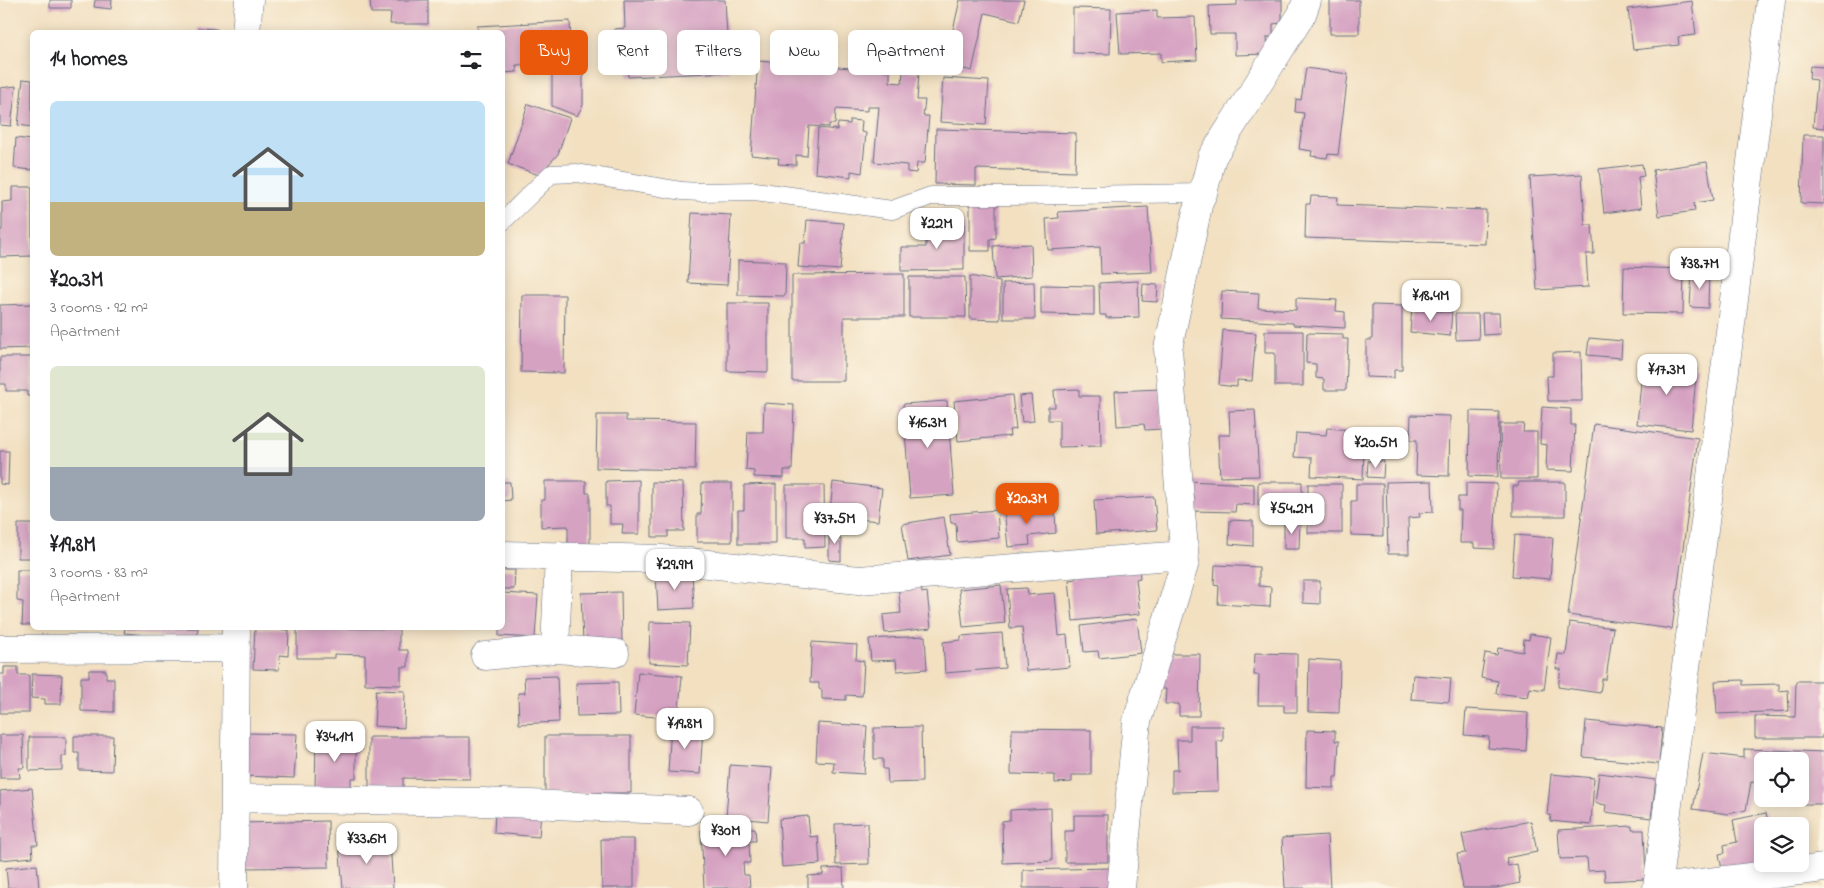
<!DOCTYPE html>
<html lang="en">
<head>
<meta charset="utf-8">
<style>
  body { margin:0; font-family:"Indie Flower",sans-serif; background:#f2f2f2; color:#202124; height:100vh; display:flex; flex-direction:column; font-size:19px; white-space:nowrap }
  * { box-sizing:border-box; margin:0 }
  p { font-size:16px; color:#757577 }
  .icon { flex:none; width:28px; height:28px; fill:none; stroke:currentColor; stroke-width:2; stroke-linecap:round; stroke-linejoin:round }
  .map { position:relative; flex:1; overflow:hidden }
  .sheet { position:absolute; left:30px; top:30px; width:475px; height:600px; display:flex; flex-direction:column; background:#fff; border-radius:8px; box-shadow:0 2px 12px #0003 }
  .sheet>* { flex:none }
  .banner { position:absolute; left:520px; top:30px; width:475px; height:45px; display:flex; gap:10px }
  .buttons { position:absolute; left:1754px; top:752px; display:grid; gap:10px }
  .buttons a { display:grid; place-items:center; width:55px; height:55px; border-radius:8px; background:#fff; box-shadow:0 2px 12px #0003; font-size:25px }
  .price { position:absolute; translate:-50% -42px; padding:0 11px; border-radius:10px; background:#fff; color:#222; font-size:16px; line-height:32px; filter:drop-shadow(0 1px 2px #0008) }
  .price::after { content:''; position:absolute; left:50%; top:30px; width:15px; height:11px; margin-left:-8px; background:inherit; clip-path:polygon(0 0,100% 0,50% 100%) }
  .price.current { background:#ea580c; color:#fff }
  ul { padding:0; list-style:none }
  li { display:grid; align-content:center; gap:10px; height:265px; padding:0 20px }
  li span { display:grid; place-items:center; height:155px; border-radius:8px; color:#555 }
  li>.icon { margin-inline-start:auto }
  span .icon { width:90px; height:90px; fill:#fffc; stroke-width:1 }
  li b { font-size:21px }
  h2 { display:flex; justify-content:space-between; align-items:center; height:60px; padding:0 20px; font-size:21px }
  .chip { padding:0 18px; border-radius:8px; background:#fff; box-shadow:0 2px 12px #0003; font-size:18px; line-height:45px }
  .chip.current { background:#ea580c; color:#fff }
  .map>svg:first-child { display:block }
</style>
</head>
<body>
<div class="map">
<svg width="1824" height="888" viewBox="0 0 1824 888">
  <rect width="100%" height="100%" fill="#fcf5e5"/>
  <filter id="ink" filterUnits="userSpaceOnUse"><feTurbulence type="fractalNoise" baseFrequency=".02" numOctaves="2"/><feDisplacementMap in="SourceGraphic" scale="10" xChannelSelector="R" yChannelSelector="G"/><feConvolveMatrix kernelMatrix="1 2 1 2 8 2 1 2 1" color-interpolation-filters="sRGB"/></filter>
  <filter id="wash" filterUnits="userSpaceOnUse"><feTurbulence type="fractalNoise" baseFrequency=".0096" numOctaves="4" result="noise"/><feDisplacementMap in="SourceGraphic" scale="20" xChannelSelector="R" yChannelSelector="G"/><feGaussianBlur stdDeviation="1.12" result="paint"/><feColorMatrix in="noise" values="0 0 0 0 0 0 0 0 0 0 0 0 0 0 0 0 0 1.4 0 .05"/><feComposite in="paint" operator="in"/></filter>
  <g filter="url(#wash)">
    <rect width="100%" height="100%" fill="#f2e0c1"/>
    <g id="blocks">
      <path fill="#d6a2c2" d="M50 0H71V8H50Z
        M95 0H112L111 9 94 7Z
        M370 0H428V24H390L391 13H371Z
        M624 0H725L729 72 628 77 626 45H615L614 29 625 28Z
        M960 0H1024L1019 21 985 13 972 71 945 64Z
        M1237 0H1282V23L1273 24V37H1267L1268 54 1235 55V34H1210L1209 6 1237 5Z
        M1330 0H1359V34H1330Z
        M1692 1 1696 35 1678 37 1679 45 1633 50 1628 9Z
        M1073 8 1111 9 1110 54 1073 53Z
        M1157 10V18L1195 17 1197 60 1161 62V53L1120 54 1117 12Z
        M570 21 571 48 547 49 548 64 516 65 517 72 502 73V32H478L477 26Z
        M198 28 217 29V32H197Z
        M758 61 890 71V82L902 83 903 71 919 73 917 100H925L923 116H929L925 163H917L916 173 907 172V165L874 162 879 107H867V111L836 109 835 124H829V127L809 126 807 156 796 155V165L778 164 779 158 751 155Z
        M1810 66 1824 67V128L1813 127 1817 80 1809 79Z
        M552 68H583V105L577 116 552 106Z
        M1306 68 1348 74 1338 155 1328 154 1327 158 1311 156 1312 151 1299 149 1304 113 1295 112 1296 99 1301 100Z
        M943 78 989 81 986 125 940 122Z
        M23 79 32 80V127L18 125Z
        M16 86 11 126 0 125V88Z
        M528 104 570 118 558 154 539 175 508 164Z
        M850 120 862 121 861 132 866 133 862 173 851 171V177L815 173 818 128 837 130 838 123 850 124Z
        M936 129 1076 133 1075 172 976 169V185L935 184Z
        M1803 135H1824V204L1801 203Z
        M16 138 32 140V170L14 168Z
        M1707 162 1713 200 1694 203 1695 211 1659 216 1653 170Z
        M1642 164 1644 176 1638 177 1641 208 1604 213 1599 169Z
        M1582 174 1585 225H1592L1594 254H1586L1588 287 1537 290 1530 177Z
        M12 187H32V256L0 257V230H2V202L12 201Z
        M1311 196 1338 197 1337 205 1486 210 1485 244 1305 238 1306 204H1310Z
        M970 203H996V238L990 239V251H970Z
        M1148 207 1152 272 1101 274 1100 247 1048 250 1046 219 1059 218 1058 212Z
        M692 213 731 215 727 285 688 283Z
        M807 220 844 223 840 270 798 267 800 243H805Z
        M926 223H964V270L901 271V247H926Z
        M1031 244 1032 276 995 279 993 246Z
        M738 260 786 262 785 296 738 295Z
        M1624 267 1684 269 1683 314 1623 313Z
        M1692 272 1709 273 1708 308 1690 307Z
        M904 274V317H844V381H792V275Z
        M970 276 1000 282V320L970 319Z
        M909 277H965L966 317H909Z
        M1138 281 1139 317 1106 318V315H1100L1099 283Z
        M1034 282 1035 319H1003V283Z
        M1143 284 1158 285 1157 302 1142 301Z
        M1041 285 1094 286V315L1041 314Z
        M1222 291 1259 293 1258 308 1296 310V298L1337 300 1336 311 1345 312V328L1293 325V323L1221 319Z
        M522 295H565L564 373 521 372Z
        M727 303H768V372L727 371Z
        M32 304V348L0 349V305Z
        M1372 305 1402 306V370H1394V378L1366 377V340H1372Z
        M1412 308 1452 312 1450 336 1410 332Z
        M1482 313H1499L1500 334 1483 335Z
        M1455 314H1478L1479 339 1456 340Z
        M1223 330 1256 333 1252 381 1237 380V387L1219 385Z
        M1265 331H1303V386H1275V353H1265Z
        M1307 333 1343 334V339H1348L1346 390H1324V379L1316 378V364L1306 363Z
        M1589 338 1622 341 1621 358 1587 355Z
        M1581 352 1582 401H1548L1547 376H1553V353Z
        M0 357H32V396H27V391H6V384H0Z
        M1643 362 1697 367 1691 430 1637 424Z
        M1079 389V396H1100L1101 446 1059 447V420H1048V407H1055L1054 390Z
        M1160 389 1162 429 1145 430 1144 424 1117 426 1115 391Z
        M1012 395 1016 429 1009 430 1010 436 958 441 954 401Z
        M1031 395 1034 421 1022 422 1019 396Z
        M947 401 954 495 910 498 903 404Z
        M764 403 794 405 792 470H784V478L754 477V471L746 470 748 432H763Z
        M1542 407 1571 409V425H1575L1573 471 1546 470 1547 445 1540 444Z
        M1255 410 1259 476 1220 477 1218 435H1230L1229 411Z
        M1470 411 1499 412 1498 477 1469 476Z
        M597 415H626V421L696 422 695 470 596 468Z
        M1411 415 1450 416 1449 476 1416 475 1417 440H1410Z
        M1500 424H1524L1523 432H1537V479H1501Z
        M1594 424 1698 438 1672 629 1568 615Z
        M1327 428 1352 430V450L1364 451 1363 479 1311 476 1312 458 1294 457 1296 433 1326 435Z
        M0 451H9L8 485 0 484Z
        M1368 461H1384L1383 478 1367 477Z
        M639 480V534H622L623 524H610V506H606V481Z
        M545 481H586V493H590V547L568 548V526L541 527V500H545Z
        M1187 481 1254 484V505L1236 504 1235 512 1193 511 1194 495 1187 494Z
        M1432 481 1433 512 1419 513 1420 517 1408 518 1409 554H1388L1386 482Z
        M502 482H510L511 500 502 501Z
        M652 482 683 483 684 531H668V537H652Z
        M833 482 882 488 878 521 852 518V524L829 522Z
        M1258 482H1302V519H1265L1264 505H1258Z
        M1519 482H1565V516H1513V486H1518Z
        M702 483H732V542H697V514H701Z
        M1466 483 1497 484 1494 549 1474 548V543H1460L1461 510H1458V497H1466Z
        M776 484V544H738V510H744V485Z
        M1308 484H1342V533H1308Z
        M1356 484H1383V536L1351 535V501H1356Z
        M786 485H824L825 547 805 548V538H786Z
        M1154 497 1157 530 1096 534 1094 500Z
        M1034 506 1035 514 1055 512 1056 533 1029 536 1030 545 1008 547 1004 509Z
        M997 510 999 538 957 542 956 523H951L950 514Z
        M944 517 950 555 908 561 902 524Z
        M1230 520 1253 521V546L1229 544Z
        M1284 521H1300L1299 549H1284Z
        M18 524H32V558H18Z
        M837 527V539H841V561L829 560V528Z
        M1515 535 1553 538 1550 579 1512 576Z
        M1215 565 1259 567V586L1271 587 1270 607 1218 604 1219 586 1214 585Z
        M1139 567 1140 578 1136 579 1140 614 1073 621 1069 580 1076 579 1075 574Z
        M17 570H32V625H22L23 602 17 601Z
        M502 570H515L514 589H502Z
        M692 572 694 608 658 610 656 574Z
        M921 581 922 593 927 592 931 628 885 633 883 615 901 613 898 584Z
        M1303 581H1320V604L1303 603Z
        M1001 585 1005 623 963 627 959 589Z
        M1027 588 1028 595 1055 593 1059 636 1067 635 1070 667 1026 671 1022 627 1010 628 1007 589Z
        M621 592 622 643 583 644 581 593Z
        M502 593 538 595 535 638 499 636V628H502Z
        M1137 619 1141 653 1099 658 1098 651 1084 652 1081 626Z
        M650 622 690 623 688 665 649 663Z
        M1570 622 1613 628 1606 679H1602L1600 693 1558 687 1561 669H1556L1558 654 1566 655Z
        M125 628H198L197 639 124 633Z
        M255 628 289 630 288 656 280 655 279 670 253 669Z
        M297 628 399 629V650H408V667H401V685L365 684V655L334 654V658H297Z
        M1002 633 1005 668 945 673 943 642 961 640V636Z
        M1530 634 1551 637 1544 690 1530 688 1528 697 1496 693 1498 681 1481 678 1485 653 1497 655 1498 648 1523 652 1524 639 1529 640Z
        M925 636 927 669 897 671 896 660 871 661 869 639Z
        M812 642 857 645 856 660 864 661 862 696 846 695V700L822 699V690L819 689V683H810Z
        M1255 653 1297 654V712H1284V705H1258L1259 675H1254Z
        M1162 654H1200L1199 716H1179V704H1165L1166 689H1157Z
        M1309 659 1340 661 1339 713 1308 712Z
        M4 667H18V675H29V713H0V674H4Z
        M89 670H106V678H114V712L81 711V677H89Z
        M638 672 682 676 678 719 634 715Z
        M32 674 62 675 61 704H45V699L31 698Z
        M1413 675 1451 678 1449 702 1411 699Z
        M557 676 559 722 519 724 518 693H525L524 677Z
        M1743 680V685L1779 684V691L1788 690 1789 711 1717 714 1715 681Z
        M1796 681H1824V735H1822V738H1755V716L1795 717Z
        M618 682 619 715 577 716 576 683Z
        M376 690 405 691 404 728 374 726Z
        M1466 709 1528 713 1526 751 1488 748 1489 737 1464 735Z
        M1586 721 1662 728 1659 764 1583 757Z
        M818 723 867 726 864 774 833 772 834 762 816 761Z
        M671 726 703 729 700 774 668 772Z
        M1190 726H1223V741H1217L1218 791 1172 792V770H1178L1177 740H1190Z
        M921 727 922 782 888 783 887 769H883V759H874V728Z
        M1012 729 1091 730V775H1072V782L1055 783V775L1011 774Z
        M1307 730 1335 731V741H1339L1337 777H1334V788L1306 787Z
        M246 733 297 734 294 778 244 776Z
        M0 735H23L24 768H19L20 778H0Z
        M74 736H113L112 771 79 770V753H74Z
        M545 736H631V793H545Z
        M29 737H66V756H62V770L29 771Z
        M316 737 356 738V778H351V789L315 791Z
        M369 737H470V779L403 778V796H369Z
        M1744 749 1824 752V804H1798V799H1800V761H1762V783L1751 782 1746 810 1728 814 1693 809 1703 753 1744 758Z
        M730 765 772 768 768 821 726 817Z
        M1599 773 1656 780 1651 818 1605 812 1606 805 1595 803Z
        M1551 774 1594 778 1591 825 1550 821 1551 815H1547Z
        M32 788 38 845H32L33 857 0 860V791Z
        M1051 808 1052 861 1003 863 1002 821 1010 820V810Z
        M495 809 541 812 539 837 494 833Z
        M1766 813 1769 826H1762V861L1722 869 1719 854 1725 853 1724 845 1737 842 1733 820Z
        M1074 815H1108V862H1065V831H1074Z
        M808 816 810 837 818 836 820 864 782 867 779 819Z
        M328 821 329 867 244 868 243 823Z
        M1531 821 1537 852 1506 858 1508 866 1517 864 1520 883 1496 888H1463L1457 854 1466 853 1462 834Z
        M868 823 869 864 836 865 835 824Z
        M1632 826V830H1644L1646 879 1605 881 1604 870 1588 871 1587 858 1560 859 1558 830Z
        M755 828 756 841H749L750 863H743L744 875H749L750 888H704L701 830Z
        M1327 835 1330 888H1285L1282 838Z
        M601 839H634V888H602Z
        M390 841 393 888H343L339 844Z
        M37 865 39 888H8L6 868Z
        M843 868 844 888H808V876L823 875V869Z
        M1109 868V888H1023V870Z"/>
    </g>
  </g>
  <g filter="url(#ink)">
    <use href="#blocks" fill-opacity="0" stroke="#666d81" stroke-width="1"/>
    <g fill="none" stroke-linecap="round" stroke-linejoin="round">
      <g stroke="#666d81" stroke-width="19">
        <path id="service" d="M502 222 551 174 577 173 682 191 700 192 755 191 892 210 931 196H1008L1203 193"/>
      </g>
      <g stroke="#666d81" stroke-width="29">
        <path id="minor" d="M246 32 249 0
          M502 555 661 559 859 580 1184 555
          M0 649 236 648
          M555 649 559 556
          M485 656 555 649 615 653
          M235 798 483 802 689 811
          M234 888 236 628
          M1121 888 1137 721 1185 562 1168 349 1199 201 1203 193 1212 157 1302 14 1307 0
          M1657 888 1731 324 1771 0
          M1659 888 1824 868"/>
      </g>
      <use href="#service" stroke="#fff" stroke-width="18"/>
      <use href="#minor" stroke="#fff" stroke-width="28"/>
    </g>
  </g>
</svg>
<div class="buttons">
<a><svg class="icon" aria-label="locate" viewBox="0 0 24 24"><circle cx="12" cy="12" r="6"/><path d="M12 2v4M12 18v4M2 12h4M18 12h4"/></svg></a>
<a><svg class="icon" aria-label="layers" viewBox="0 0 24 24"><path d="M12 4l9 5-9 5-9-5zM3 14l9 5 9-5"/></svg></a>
</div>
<b class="price" style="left:937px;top:250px">¥22M</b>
<b class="price" style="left:1700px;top:290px">¥38.7M</b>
<b class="price" style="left:1431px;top:322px">¥18.4M</b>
<b class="price" style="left:1667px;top:396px">¥17.3M</b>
<b class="price" style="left:928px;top:449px">¥16.3M</b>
<b class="price" style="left:1376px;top:469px">¥20.5M</b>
<b class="price current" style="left:1027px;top:525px">¥20.3M</b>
<b class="price" style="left:1292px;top:535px">¥54.2M</b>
<b class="price" style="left:835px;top:545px">¥37.5M</b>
<b class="price" style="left:675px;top:591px">¥29.9M</b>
<b class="price" style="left:685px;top:750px">¥19.8M</b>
<b class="price" style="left:335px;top:763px">¥34.1M</b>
<b class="price" style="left:726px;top:857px">¥30M</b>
<b class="price" style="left:367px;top:865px">¥33.6M</b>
<div class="banner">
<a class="chip current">Buy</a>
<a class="chip">Rent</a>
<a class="chip">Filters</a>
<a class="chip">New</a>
<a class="chip">Apartment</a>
</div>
<section class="sheet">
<h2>14 homes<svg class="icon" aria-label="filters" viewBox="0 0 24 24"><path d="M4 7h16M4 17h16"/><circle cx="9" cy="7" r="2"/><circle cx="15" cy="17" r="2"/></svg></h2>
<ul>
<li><span style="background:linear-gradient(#bfe0f5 65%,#c2b280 0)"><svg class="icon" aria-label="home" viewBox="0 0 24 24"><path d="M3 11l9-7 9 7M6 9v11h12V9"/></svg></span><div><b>¥20.3M</b><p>3 rooms · 92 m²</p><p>Apartment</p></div></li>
<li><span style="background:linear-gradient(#dfe7d0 65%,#9aa5b1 0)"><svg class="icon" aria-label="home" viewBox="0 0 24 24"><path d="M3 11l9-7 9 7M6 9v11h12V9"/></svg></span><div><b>¥19.8M</b><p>3 rooms · 83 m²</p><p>Apartment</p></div></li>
</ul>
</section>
</div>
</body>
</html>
